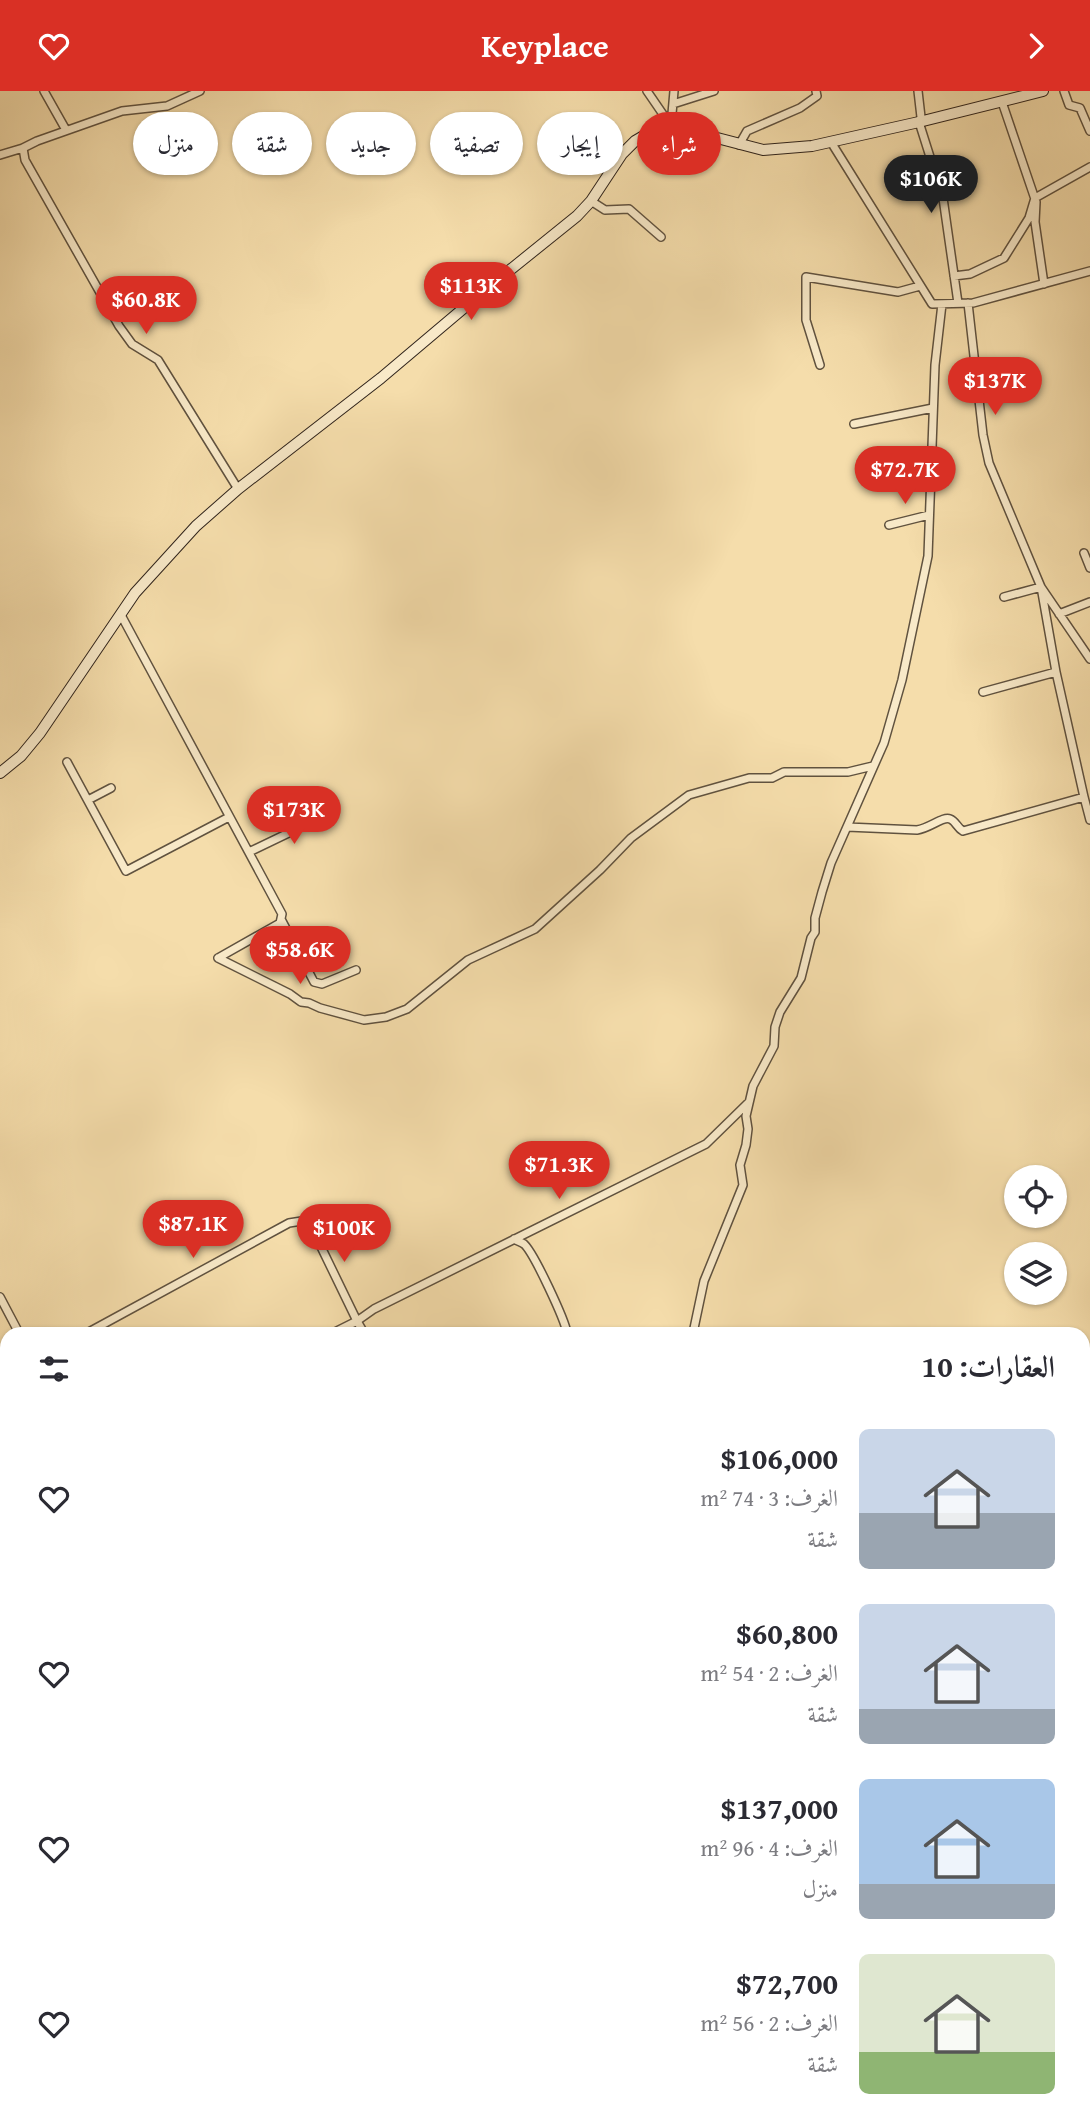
<!DOCTYPE html>
<html lang="ar">
<head>
<meta charset="utf-8">
<style>
  body { margin:0; font-family:"Gentium Book Plus",Amiri,serif; background:#f7f7f7; color:#2b2b33; direction:rtl; height:100vh; display:flex; flex-direction:column; font-size:26px; white-space:nowrap }
  * { box-sizing:border-box; margin:0 }
  p { font-size:23px; color:#7c7c81 }
  .icon { flex:none; width:38px; height:38px; fill:none; stroke:currentColor; stroke-width:2; stroke-linecap:round; stroke-linejoin:round }
  .map { position:relative; flex:1; overflow:hidden; direction:ltr }
  .side { position:absolute; left:0px; top:1236px; width:1090px; height:800px; display:flex; flex-direction:column; background:#fff; border-radius:21px 21px 0 0; box-shadow:0 2px 5px #0004; direction:rtl }
  .side>* { flex:none }
  .hud { position:absolute; left:21px; top:21px; width:700px; height:63px; direction:rtl; display:flex; gap:14px }
  .fabs { position:absolute; left:1004px; top:1074px; display:grid; gap:14px }
  .fabs a { display:grid; place-items:center; width:63px; height:63px; border-radius:50%; background:#fff; box-shadow:0 2px 5px #0004; font-size:35px }
  .price { position:absolute; translate:-50% -60px; padding:0 16px; border-radius:24px; background:#d93025; color:#fff; font-size:23px; line-height:46px; filter:drop-shadow(0 2px 4px #0008) }
  .price::after { content:''; position:absolute; left:50%; top:42px; width:21px; height:16px; margin-left:-10px; background:inherit; clip-path:polygon(0 0,100% 0,50% 100%) }
  .price.on { background:#222; color:#fff }
  ul { padding:0; list-style:none }
  li { display:flex; align-items:center; gap:21px; height:175px; padding:0 35px }
  li span { display:grid; place-items:center; flex:none; width:196px; height:140px; border-radius:10px; color:#555 }
  li>.icon { margin-inline-start:auto }
  span .icon { width:84px; height:84px; fill:#fffc; stroke-width:1 }
  li b { font-size:30px }
  h2 { display:flex; justify-content:space-between; align-items:center; height:84px; padding:0 35px; font-size:30px }
  .pill { padding:0 24px; border-radius:32px; background:#fff; box-shadow:0 2px 5px #0004; font-size:24px; line-height:63px }
  .pill.on { background:#d93025; color:#fff }
  header { display:flex; justify-content:space-between; align-items:center; height:91px; padding:0 35px; background:#d93025; color:#fff; font-size:32px; font-weight:800 }
  .map>svg:first-child { display:block }
</style>
</head>
<body>
<header><svg class="icon" aria-label="forward" viewBox="0 0 24 24"><path d="M9 5l7 7-7 7"/></svg>Keyplace<svg class="icon" aria-label="heart" viewBox="0 0 24 24"><path d="M12 20l-8-8c-3-5 5-10 8-4 3-6 11-1 8 4z"/></svg></header>
<div class="map">
<svg width="1090" height="2034" viewBox="0 0 1090 2034">
  <rect width="100%" height="100%" fill="#f5ddab"/>
  <filter id="stains"><feTurbulence type="fractalNoise" baseFrequency=".00286" numOctaves="4"/><feColorMatrix values="0 0 0 0 .2 0 0 0 0 .09 0 0 0 0 .02 0 0 0 .5 -.17"/></filter>
  <radialGradient id="worn" r=".72"><stop offset=".6" stop-color="#630" stop-opacity="0"/><stop offset="1" stop-color="#630" stop-opacity=".3"/></radialGradient>
  <g fill="none" stroke-linecap="round" stroke-linejoin="round">
    <g stroke="#60523f" stroke-width="10">
      <path id="street" d="M44 0 66 39
        M200 0 167 15 122 20 37 50 23 57 25 69 119 235 132 253 158 269 238 398
        M647 0 671 35
        M918 0 921 26 919 31 943 107 958 212
        M1064 0 1069 14 1080 17 1090 40
        M1002 11 1036 111 1035 131 1044 193
        M673 13 714 0
        M671 34 674 0
        M831 51 932 213 973 212 1090 180
        M739 54 747 40 800 17 817 5 816 0
        M0 64 23 57
        M591 110 605 119 629 118 661 146
        M954 185 970 183 1004 167 1029 127 1035 107 1090 76
        M968 212 983 344 989 372 1041 496 1090 568
        M820 274 806 229V186L898 201 920 195
        M854 333 933 317
        M889 434 929 424
        M1084 462 1090 477
        M1059 523 1090 511
        M121 524 282 823 280 832 218 867
        M983 601 1056 581
        M67 671 126 780 229 726
        M1084 706 1090 729
        M88 709 111 697
        M847 736 917 739C930 737 943 725 950 728 956 730 957 737 963 740L1084 706 1056 581 1041 496 1004 506
        M249 761 328 723
        M281 828 314 891 322 893 356 879
        M218 867 290 903 301 911 309 912 320 917 364 929 386 926 407 918 468 869 535 838 600 779 631 747 689 704 749 687H772L784 681H848L873 675
        M514 1148C517 1150 521 1151 524 1153 534 1162 565 1229 567 1242
        M0 1206 19 1242
        M87 1242 289 1132 308 1129 357 1230 333 1242
        M364 1242 357 1230 374 1218 706 1053 749 1011
        M693 1242 704 1190 743 1094 740 1074 746 1054 748 1038 746 1025 753 995 774 955 775 936 780 921 801 887 811 847 815 841V827L822 801 831 772 884 652 902 589 928 465 935 274 942 213
        M0 1384 7 1381
        M0 1490 7 1502
        M0 1711 7 1707
        M1083 1786 1090 1784
        M0 1846 7 1841
        M1083 1943 1090 1942
        M268 2028 271 2034
        M396 2028 398 2034
        M0 2030 1 2034
        M328 2032 329 2034
        M496 2034 499 2028
        M586 2034 590 2028
        M616 2034 627 2028
        M759 2034 771 2028"/>
    </g>
    <g stroke="#2f231b" stroke-width="12">
      <path id="secondary" d="M0 682 21 665 40 642 135 502 196 435 238 398 381 287 484 200 577 125 591 110 622 63 635 50 652 40 671 35 763 59 812 55 919 31 1043 0"/>
    </g>
    <use href="#street" stroke="#f8e9c8" stroke-width="7"/>
    <use href="#secondary" stroke="#f8e9c8" stroke-width="10"/>
  </g>
  <rect width="100%" height="100%" filter="url(#stains)"/>
  <rect width="100%" height="100%" fill="url(#worn)"/>
</svg>
<div class="fabs">
<a><svg class="icon" aria-label="locate" viewBox="0 0 24 24"><circle cx="12" cy="12" r="6"/><path d="M12 2v4M12 18v4M2 12h4M18 12h4"/></svg></a>
<a><svg class="icon" aria-label="layers" viewBox="0 0 24 24"><path d="M12 4l9 5-9 5-9-5zM3 14l9 5 9-5"/></svg></a>
</div>
<b class="price on" style="left:931px;top:124px">$106K</b>
<b class="price" style="left:471px;top:231px">$113K</b>
<b class="price" style="left:146px;top:245px">$60.8K</b>
<b class="price" style="left:995px;top:326px">$137K</b>
<b class="price" style="left:905px;top:415px">$72.7K</b>
<b class="price" style="left:294px;top:755px">$173K</b>
<b class="price" style="left:300px;top:895px">$58.6K</b>
<b class="price" style="left:559px;top:1110px">$71.3K</b>
<b class="price" style="left:193px;top:1169px">$87.1K</b>
<b class="price" style="left:344px;top:1173px">$100K</b>
<div class="hud">
<a class="pill on">شراء</a>
<a class="pill">إيجار</a>
<a class="pill">تصفية</a>
<a class="pill">جديد</a>
<a class="pill">شقة</a>
<a class="pill">منزل</a>
</div>
<section class="side">
<h2>العقارات: 10<svg class="icon" aria-label="filters" viewBox="0 0 24 24"><path d="M4 7h16M4 17h16"/><circle cx="9" cy="7" r="2"/><circle cx="15" cy="17" r="2"/></svg></h2>
<ul>
<li><span style="background:linear-gradient(#c9d6e8 60%,#9aa5b1 0)"><svg class="icon" aria-label="home" viewBox="0 0 24 24"><path d="M3 11l9-7 9 7M6 9v11h12V9"/></svg></span><div><b>$106,000</b><p>الغرف: 3 · 74 m²</p><p>شقة</p></div><svg class="icon" aria-label="heart" viewBox="0 0 24 24"><path d="M12 20l-8-8c-3-5 5-10 8-4 3-6 11-1 8 4z"/></svg></li>
<li><span style="background:linear-gradient(#c9d6e8 75%,#9aa5b1 0)"><svg class="icon" aria-label="home" viewBox="0 0 24 24"><path d="M3 11l9-7 9 7M6 9v11h12V9"/></svg></span><div><b>$60,800</b><p>الغرف: 2 · 54 m²</p><p>شقة</p></div><svg class="icon" aria-label="heart" viewBox="0 0 24 24"><path d="M12 20l-8-8c-3-5 5-10 8-4 3-6 11-1 8 4z"/></svg></li>
<li><span style="background:linear-gradient(#a9c7e8 75%,#9aa5b1 0)"><svg class="icon" aria-label="home" viewBox="0 0 24 24"><path d="M3 11l9-7 9 7M6 9v11h12V9"/></svg></span><div><b>$137,000</b><p>الغرف: 4 · 96 m²</p><p>منزل</p></div><svg class="icon" aria-label="heart" viewBox="0 0 24 24"><path d="M12 20l-8-8c-3-5 5-10 8-4 3-6 11-1 8 4z"/></svg></li>
<li><span style="background:linear-gradient(#dfe7d0 70%,#8fb573 0)"><svg class="icon" aria-label="home" viewBox="0 0 24 24"><path d="M3 11l9-7 9 7M6 9v11h12V9"/></svg></span><div><b>$72,700</b><p>الغرف: 2 · 56 m²</p><p>شقة</p></div><svg class="icon" aria-label="heart" viewBox="0 0 24 24"><path d="M12 20l-8-8c-3-5 5-10 8-4 3-6 11-1 8 4z"/></svg></li>
</ul>
</section>
</div>
</body>
</html>
